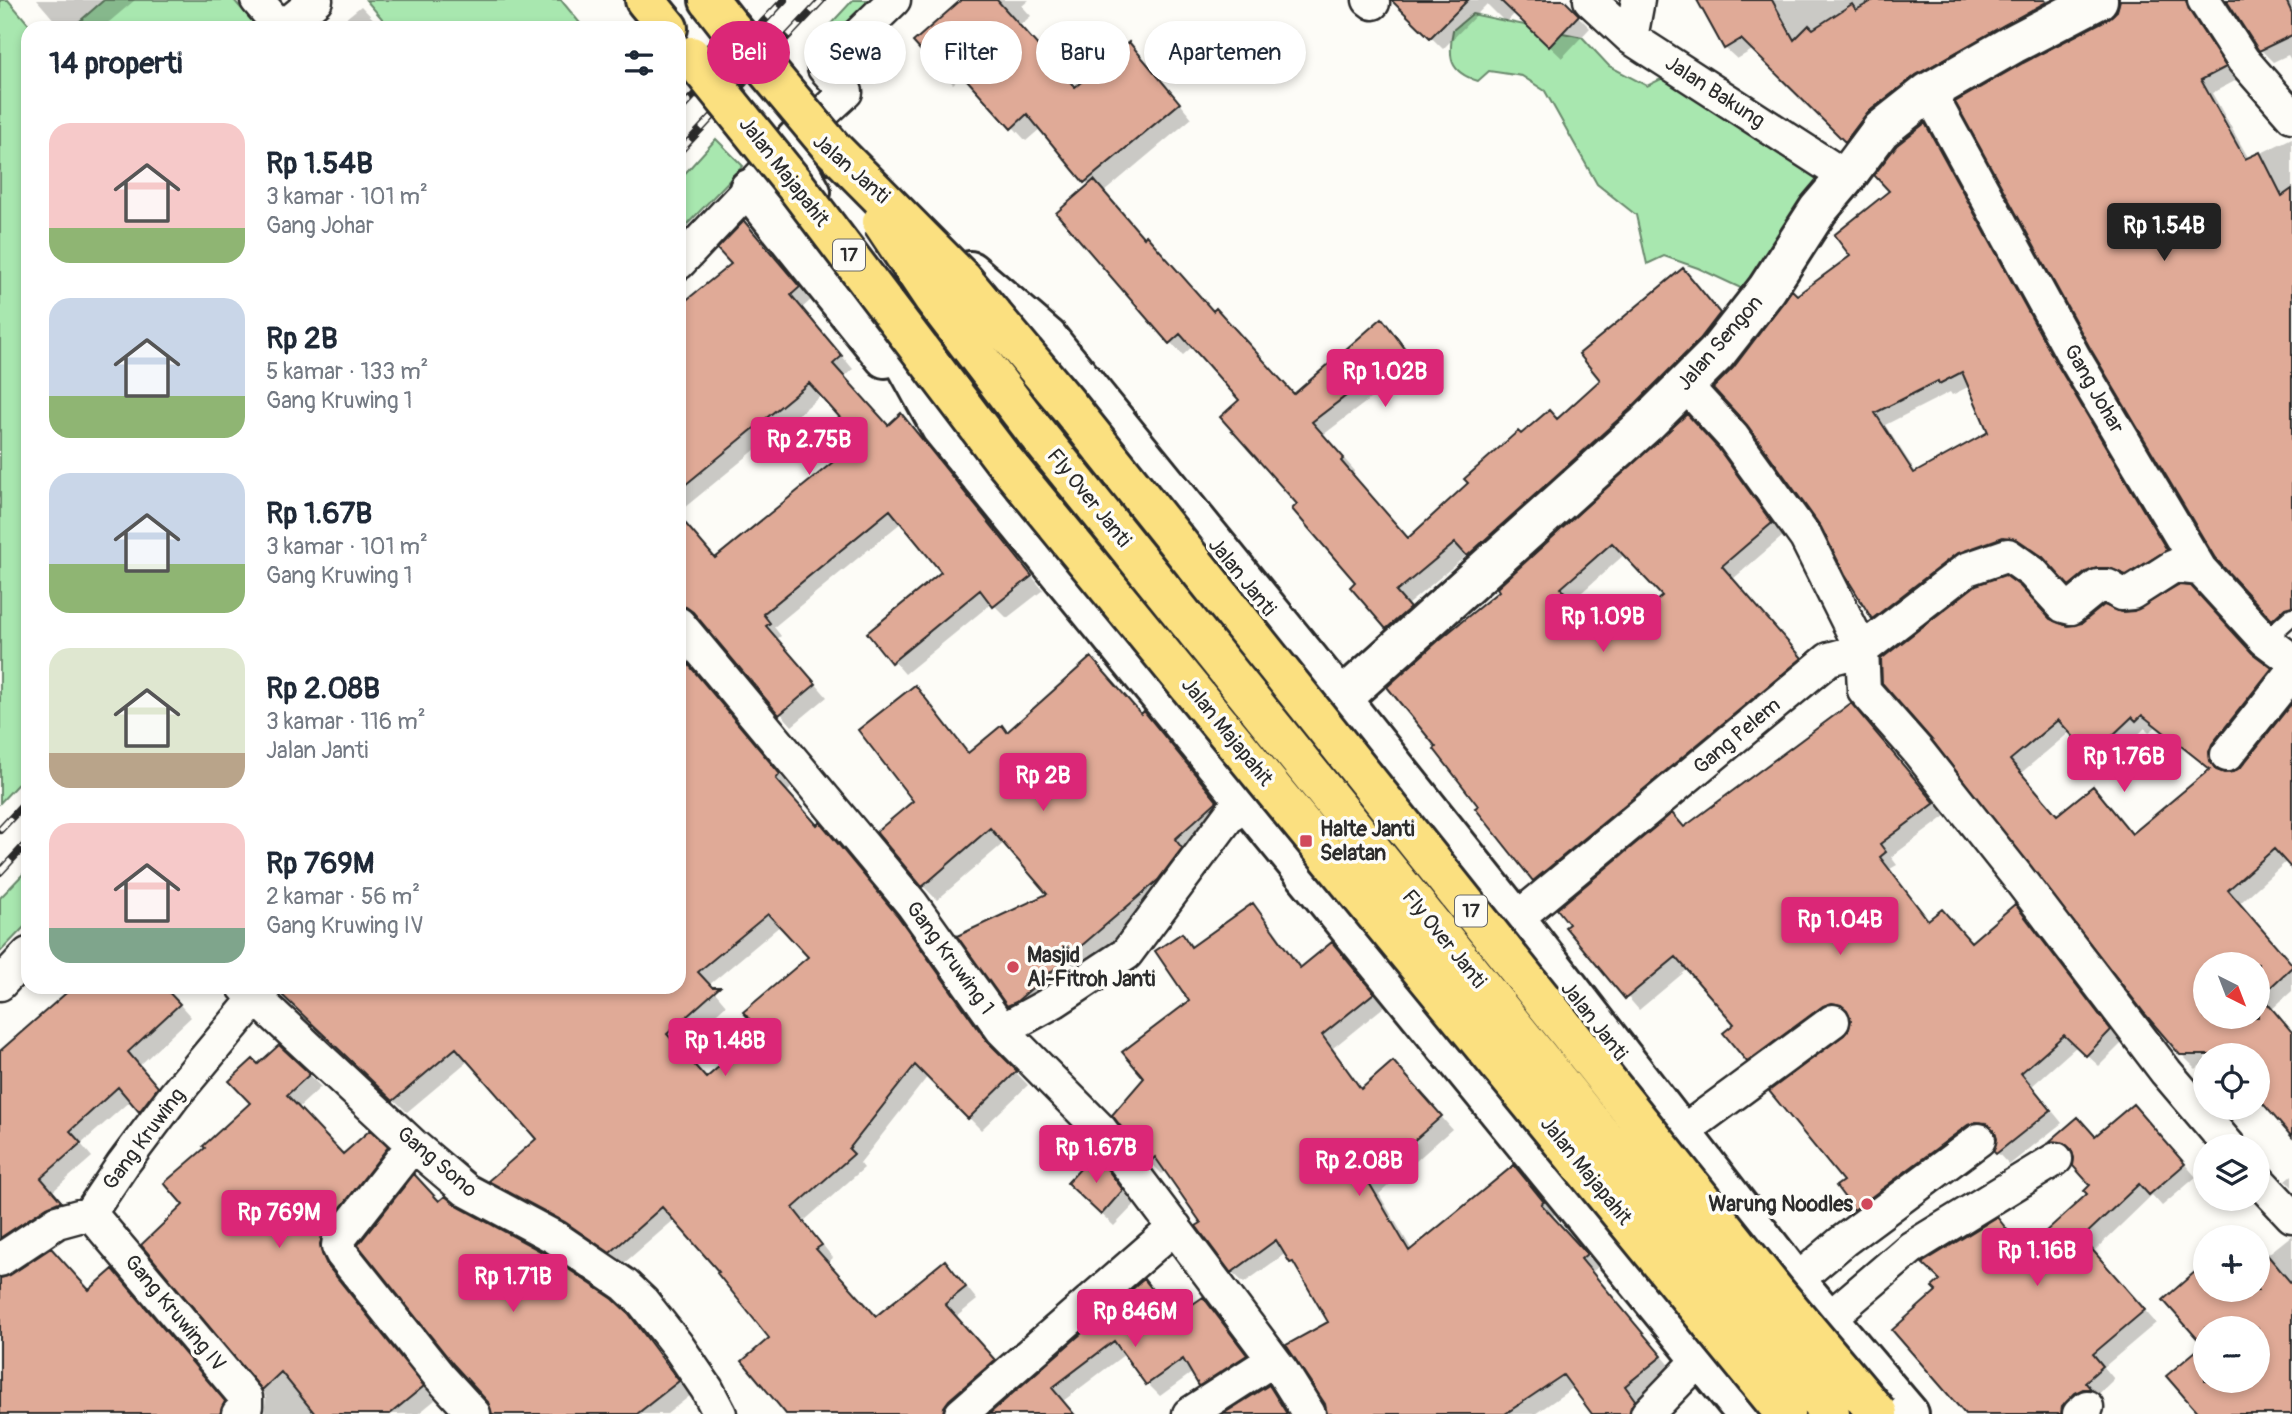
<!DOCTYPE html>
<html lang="id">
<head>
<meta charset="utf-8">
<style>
  body { margin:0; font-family:Pangolin,sans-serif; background:#f6f6f7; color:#1f2937; height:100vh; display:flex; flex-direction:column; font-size:26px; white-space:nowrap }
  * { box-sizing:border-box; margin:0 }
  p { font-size:23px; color:#747a83 }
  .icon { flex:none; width:38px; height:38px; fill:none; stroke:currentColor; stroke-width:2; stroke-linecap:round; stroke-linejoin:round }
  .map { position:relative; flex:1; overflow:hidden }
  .side { position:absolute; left:21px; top:21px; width:665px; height:973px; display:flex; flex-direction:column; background:#fff; border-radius:21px; box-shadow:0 4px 10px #0003 }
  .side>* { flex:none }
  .guide { position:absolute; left:707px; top:21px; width:665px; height:63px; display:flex; gap:14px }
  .needle { width:46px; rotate:138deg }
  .fabs { position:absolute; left:2193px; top:952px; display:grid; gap:14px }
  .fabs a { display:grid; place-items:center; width:77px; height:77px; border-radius:50%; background:#fff; box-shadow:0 4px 10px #0003; font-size:35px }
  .price { position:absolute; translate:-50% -60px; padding:0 16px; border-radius:7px; background:#db2777; color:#fff; font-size:23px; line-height:46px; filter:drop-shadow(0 2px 4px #0008) }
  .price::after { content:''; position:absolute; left:50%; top:42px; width:21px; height:16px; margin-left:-10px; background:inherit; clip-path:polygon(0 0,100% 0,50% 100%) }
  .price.current { background:#222; color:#fff }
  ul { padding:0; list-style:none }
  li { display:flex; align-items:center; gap:21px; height:175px; padding:0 28px }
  li span { display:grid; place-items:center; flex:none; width:196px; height:140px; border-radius:21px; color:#555 }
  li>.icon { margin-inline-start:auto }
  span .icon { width:84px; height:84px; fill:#fffc; stroke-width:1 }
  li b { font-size:30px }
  h2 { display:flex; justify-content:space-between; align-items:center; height:84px; padding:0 28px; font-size:30px }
  .chip { padding:0 24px; border-radius:32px; background:#fff; box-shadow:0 4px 10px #0003; font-size:24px; line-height:63px }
  .chip.current { background:#db2777; color:#fff }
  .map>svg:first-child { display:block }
</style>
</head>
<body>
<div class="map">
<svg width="2292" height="1414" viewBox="0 0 2292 1414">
  <rect width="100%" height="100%" fill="#fdfcf7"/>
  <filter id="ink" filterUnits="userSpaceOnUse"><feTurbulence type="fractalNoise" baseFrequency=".0143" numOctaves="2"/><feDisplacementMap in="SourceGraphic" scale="14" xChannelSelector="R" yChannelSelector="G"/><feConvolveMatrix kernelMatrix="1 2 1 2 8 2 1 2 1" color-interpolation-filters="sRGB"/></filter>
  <g filter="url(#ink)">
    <path fill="#a8e7af" stroke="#6a896d" stroke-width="2" d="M0 0H8L32 28H28V773L0 803Z
      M104 0H234L253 22 246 28H72Z
      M366 0H561L584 28H390Z
      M853 0H888L828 59 812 44Z
      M1472 14 1582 37 1609 66 1647 86 1663 78 1718 105 1830 181 1747 291 1698 268 1664 256 1647 264 1636 215 1597 184 1545 91 1522 76 1489 71 1478 81C1449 72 1448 58 1453 30Z
      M716 139 743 166 679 233V180Z
      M28 869V923L0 952V898Z"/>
    <path fill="#0003" fill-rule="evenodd" d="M37 0H135L102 28H61Z
      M964 0H1029L1022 6 1031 16 1019 26 1076 89 1129 45 1143 58 1192 118 1104 192 1145 239 1294 395 1381 321 1393 333 1417 363 1323 435 1355 471 1352 474 1409 540 1521 436 1558 421 1602 380 1695 283 1731 327 1481 566 1468 554 1407 605 1420 621 1399 640 1387 628 1358 582 1299 504 1242 400 1193 346 1183 355 1171 343 1059 213 1090 186 1041 128 1026 141 964 74 953 84 940 70Z
      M1393 0H1568L1565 3 1590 28 1562 58 1515 13 1506 23 1487 4 1443 49Z
      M1698 0H2050L2057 14 1857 152 1754 49 1737 59 1725 48Z
      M2120 0H2203L2197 14 2200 24 2237 80 2212 93 2249 159 2292 138V626L2285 631 2273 619 2109 21 2118 12Z
      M2228 0H2292V62L2288 55 2273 62 2261 50Z
      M361 6 382 28H334Z
      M1925 125 1937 137 2178 562 2082 596 2054 567 2032 551 2015 549 1886 629 1874 618 1847 574 1797 297 1852 256 1891 191ZM1970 386 1991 433 1917 474 1885 425 1950 392 1952 395Z
      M756 235 811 300 802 308 853 369 844 377 888 427 901 416 913 428 1043 590 1007 618 992 603 905 674 869 633 943 573 902 522 774 627 781 636 777 639 827 697 792 726 699 618H688L679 623V516L716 560 863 440 822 395 679 512V308L733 264Z
      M1699 429 1730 462 1783 536 1733 579 1813 671 1547 892 1535 879 1438 747 1389 687ZM1625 554 1665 596 1607 645 1572 601Z
      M2051 621 2067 628 2254 657 2283 682 2221 766 2222 774 2235 773 2243 768 2292 705V866L2287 861 2239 904 2292 965V991L2272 1009 2292 1033V1133L2258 1093V1055H2225L2219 1049 2212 1055H2205V1061L2196 1069 2184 1057 2146 1012 1933 737ZM2156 727 2211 771 2134 835 2093 788 2058 817 2021 773 2071 731 2105 767 2145 728 2149 732ZM2205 964H2258V1017H2205Z
      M679 653 791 788 787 792 818 826 832 837 909 930 999 1055 1028 1085 981 1130 928 1076 860 1163 864 1168 804 1221 833 1258 827 1263 876 1318 944 1263 957 1275 977 1300 956 1317 1006 1373 960 1414H788L771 1339 721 1272 675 1219 623 1264 579 1234 502 1193 490 1181 538 1139 469 1060 407 1112 296 1006 287 987H679ZM781 925 810 957 762 1031 707 1080 678 1048 726 1005 709 985Z
      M915 687 930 702 970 754 1008 734 1144 714 1159 728 1230 817 1172 895 1024 1020 1009 1005 1050 894 1005 842 937 900 923 886 915 801Z
      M1863 717 1946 816 1891 857 1897 865 1890 869 1930 921 1942 911 1972 943 2015 907 2027 918 2122 1043 2099 1066 2077 1046 2032 1086 2062 1123 2009 1165 1995 1150 1999 1139 1998 1134 1989 1133 1868 1220 1856 1208 1845 1181 1851 1015 1845 1014 1760 1073 1748 1061 1736 1025 1688 969 1639 1010 1567 927 1685 828Z
      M1253 905 1265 917 1302 969 1332 944 1385 1006 1333 1048 1363 1090 1405 1075 1452 1129 1379 1194 1412 1250 1514 1167 1555 1214 1552 1217 1598 1267 1592 1272 1673 1369 1636 1399 1645 1414H1594L1574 1387 1535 1414H1329L1331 1323 1300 1270 1286 1253 1244 1283 1232 1272 1204 1223 1166 1170 1162 1174 1150 1162 1114 1115 1146 1078 1192 1002 1182 935 1194 947Z
      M58 987H164L191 1017 139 1066 170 1101 153 1123 131 1100 81 1144 92 1157 52 1192 72 1214 0 1260V1054L66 996Z
      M258 1066 309 1075 321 1087 298 1108 343 1156 370 1132 400 1161 334 1269 340 1280 435 1400 418 1414H264L266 1398 262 1386 186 1205 208 1148 253 1103Z
      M2145 1118 2196 1177 2162 1206 2152 1195 2093 1252 2156 1323 2104 1367 2114 1379 2078 1414H1967L1939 1292 1997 1219 2025 1252 2090 1195 2093 1186 2075 1154 2065 1153 2053 1141 2096 1138Z
      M1095 1155 1107 1167 1135 1204 1114 1226 1081 1195Z
      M2292 1175V1187L2286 1180Z
      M439 1203 456 1208 612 1301 642 1330 691 1395 667 1414H493Z
      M2245 1231 2251 1237H2238Z
      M2292 1235V1414H2201L2169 1376 2205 1345V1381H2258V1328H2205V1345L2166 1300 2205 1266V1290H2258V1244L2267 1255Z
      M1144 1281 1176 1318 1203 1299 1215 1311 1258 1368 1213 1397 1200 1385 1193 1372 1160 1396 1147 1383 1125 1354 1063 1401 1073 1414H992Z
      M1269 1387 1280 1399 1290 1414H1226Z"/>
    <path fill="#e0aa97" stroke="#2b2b2b" stroke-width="2" fill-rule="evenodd" d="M961 0H997L1075 87 1129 42 1180 103 1084 183 1027 114 1011 129 950 61 939 71 913 42Z
      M1391 0H1468L1430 38Z
      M1500 0H1564L1579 15 1549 47Z
      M1697 0H1772L1794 40 1809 25 1813 29 1852 4 1856 10 1874 0H2045L2046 2 1916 75 1867 113 1845 142 1741 39 1724 49Z
      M2120 0H2186L2189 10 2226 67 2201 80 2245 159 2260 152 2282 196 2292 189V606L2285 608 2272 620 2215 558 2090 348 1955 102 2023 63 2108 19 2117 11Z
      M2226 0H2286L2292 13V35L2259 51Z
      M1925 123 2058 366 2167 550 2126 575 2109 568H2097L2086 572 2069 586 2043 557 2018 540 2003 537 1956 554 1872 619 1845 575 1821 527 1747 425 1713 388 1733 368 1792 290 1797 295 1850 256 1834 235 1889 191 1874 175 1897 145ZM1962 372 1988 432 1914 473 1875 413 1938 381 1939 384Z
      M1094 180 1144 238 1146 235 1213 311 1216 308 1294 394 1382 318 1406 350 1312 422 1344 458 1341 461 1408 538 1468 483 1464 479 1518 431 1521 434 1549 410 1557 419 1600 380 1579 354 1683 268 1720 313 1700 339 1631 408 1467 556 1455 543 1396 592 1410 608 1386 629 1350 587 1355 582 1292 509 1297 504 1220 417 1239 400 1180 334 1169 344 1056 213Z
      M744 221 800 287 791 295 842 356 833 364 888 425 901 413 1032 576 993 607 980 590 891 663 867 633 941 572 890 510 763 614 770 623 766 626 816 684 779 715 693 612 686 607 679 606V516L715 558 860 440 809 383 679 490V306L731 264 717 249Z
      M1687 414 1718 448 1772 523 1722 566 1802 658 1533 881 1475 808 1478 806 1434 749 1436 747 1387 687 1438 641 1499 591 1497 588ZM1612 543 1662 596 1606 644 1561 588Z
      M2005 575 2020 586 2050 619 2067 626 2082 623 2104 605 2122 612 2134 611 2178 585 2191 586 2252 653 2272 668 2212 744 2209 752 2210 761 2216 770 2224 773 2233 772 2241 767 2292 703V869L2274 849 2228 890 2292 964V967L2261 996 2292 1032V1137L2258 1098V1055H2180L2145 1014 1931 739 1882 683 1881 659 1976 585ZM2142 715 2210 769 2132 834 2093 786 2057 815 2010 760 2058 720 2091 756 2132 717 2136 721ZM2205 964H2258V1017H2205Z
      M679 653 780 774 776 779 817 825 820 822 897 915 987 1041 1017 1071 968 1119 915 1065 849 1149 854 1154 793 1208 822 1245 816 1249 876 1316 945 1260 966 1287 945 1304 995 1360 949 1400 944 1407 943 1414H786L742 1361 769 1338 717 1273 719 1272 662 1207 610 1253 565 1222 488 1181 536 1139 456 1048 393 1101 281 994 283 987H679ZM768 914 808 957 743 1012 760 1031 706 1078 667 1034 720 987H712L698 972Z
      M1091 657 1141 714 1144 711 1217 801 1175 839 1182 848 1158 880 1016 1002 1007 1006 957 936 1047 894 990 828 922 887 876 832 913 801 858 730 915 685 968 753 1002 725 1007 732Z
      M1851 703 1935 803 1880 844 1886 852 1880 857 1928 920 1942 909 1971 942 2015 904 2111 1030 2086 1056 2064 1035 2021 1073 2051 1110 1996 1154 1993 1151 1997 1139 1994 1130 1986 1123 1976 1122 1968 1125 1854 1210 1836 1186 1843 1181 1769 1091 1844 1035 1849 1029 1851 1020 1847 1010 1841 1005 1832 1003 1823 1006 1747 1062 1723 1033 1734 1024 1676 957 1625 999 1565 927 1569 924 1557 909 1672 813 1684 827Z
      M1253 903 1300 968 1332 942 1374 993 1322 1035 1361 1089 1393 1061 1442 1116 1368 1181 1409 1251 1514 1165 1544 1202 1541 1204 1587 1254 1581 1259 1662 1356 1625 1386 1635 1400 1629 1414H1592L1563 1375 1505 1414H1327L1325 1404 1286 1345 1328 1322 1293 1262 1290 1263 1276 1240 1231 1273 1196 1226 1201 1223 1155 1157 1149 1163 1112 1115 1144 1078 1122 1052 1189 1001 1155 951 1182 933 1191 947Z
      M73 987H164L180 1004 128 1052 158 1087 139 1112 118 1087 70 1131 81 1143 41 1178 61 1201 47 1207 0 1238V1051Z
      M279 1045 310 1074 287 1095 343 1154 370 1130 388 1147 325 1228 320 1244 322 1254 327 1265 424 1386 390 1414H315L281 1372 262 1390 141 1245 183 1205 164 1183 205 1148 203 1146 250 1103 229 1081 253 1059 258 1064Z
      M2133 1104 2185 1164 2149 1195 2139 1184 2082 1238 2145 1310 2093 1354 2103 1366 2085 1382 2091 1389H2083L2075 1393 2062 1407 2061 1414H1965L1892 1330 1936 1291 1932 1287 1940 1280 1922 1263 1997 1217 2024 1251 2087 1194 2084 1191 2090 1185 2073 1166 2074 1158 2071 1149 2064 1143 2050 1141 2078 1117 2095 1136Z
      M1095 1153 1123 1190 1101 1215 1067 1183Z
      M414 1174 439 1201 445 1196 457 1206 546 1254 613 1299 629 1314 679 1381 637 1414H492L488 1402 454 1365 358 1245Z
      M2258 1244 2292 1284V1414H2199L2166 1376 2203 1345 2163 1300 2205 1263V1290H2258ZM2205 1328H2258V1381H2205Z
      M51 1248 89 1290 113 1269 225 1401 220 1414H0V1278L10 1275Z
      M1144 1279 1174 1317 1203 1297 1247 1355 1199 1386 1183 1359 1146 1385 1114 1341 1052 1388 1074 1414H989Z
      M1269 1385 1287 1414H1223Z"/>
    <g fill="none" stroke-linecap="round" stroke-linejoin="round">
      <g stroke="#2b2b2b" stroke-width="21">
        <path id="service" d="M2265 640 2292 616"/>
      </g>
      <g stroke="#2b2b2b" stroke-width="37">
        <path id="minor" d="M257 0 281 28
          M1369 0 1373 3
          M1590 0 1631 38 1846 177
          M2204 0 2243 60 2292 116
          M282 28 316 0
          M1631 38 1638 0
          M1929 92 2074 357 2200 569 2265 640 2292 660
          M806 129 846 92 824 68 894 0
          M679 263 764 173
          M1685 385 1732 436 1806 538 1862 650 1864 690 1917 750 2016 875 2166 1072 2229 1146
          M679 624 912 904 1002 1030 1101 1130 1282 1371 1309 1414
          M2227 755 2292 673
          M1516 919 1829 659 1862 650 1967 569 2008 555 2032 572 2063 606 2071 608 2098 586H2108L2121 594 2132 593 2174 566 2200 569
          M0 984 28 954
          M244 987 413 1145 466 1190 556 1238 625 1285 643 1302 677 1345 707 1389 720 1414
          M1002 1030 1055 1001 1126 954 1243 797
          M1681 1133 1833 1021
          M413 1145 339 1239 338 1246 342 1254 440 1377 474 1414
          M2258 1180 2292 1216
          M90 1213 246 1398V1406L238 1414
          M0 1260 57 1222 90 1213 123 1164 174 1096 265 987
          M1796 1281 1843 1241 1979 1140
          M1828 1319 1911 1248 2056 1159
          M961 1414 1175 1227
          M1189 1414 1273 1360
          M1647 1414 1700 1359
          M2079 1414 2087 1407"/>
      </g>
      <g stroke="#2b2b2b" stroke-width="44">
        <path id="tertiary" d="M749 189 885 358
          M811 192 787 149 806 129 837 156
          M970 271 1048 338 1341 699 1516 919 1796 1281 1909 1414
          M879 315 941 428 1746 1414
          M1341 699 1646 424 1716 354 1767 289 1818 210 1846 177 1881 130 1929 92 2013 44 2098 0"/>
      </g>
      <g stroke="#2b2b2b" stroke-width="44">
        <path id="trunk" d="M645 0 668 28
          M709 0 727 23"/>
      </g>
      <use href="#service" stroke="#fdfcf7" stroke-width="16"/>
      <use href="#minor" stroke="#fdfcf7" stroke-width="32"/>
      <use href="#tertiary" stroke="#fdfcf7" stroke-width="38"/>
      <use href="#trunk" stroke="#fbe080" stroke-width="38"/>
      <g stroke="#2b2b2b" stroke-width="8">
        <path id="rail" d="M679 111 784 0
          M679 152 822 0
          M0 830 28 800
          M0 872 28 842"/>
      </g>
      <use href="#rail" stroke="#fdfcf7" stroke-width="5" stroke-dasharray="16" stroke-linecap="butt"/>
      <g stroke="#2b2b2b" stroke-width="44" stroke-linecap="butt">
        <path id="trunk-bridge" d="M727 23 832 148 963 280 1067 404 1777 1294 1878 1414
          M691 56 795 185 1002 458 1785 1414
          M882 222 933 298 1034 430 1748 1317 1830 1414"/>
      </g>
      <use href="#trunk-bridge" stroke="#fbe080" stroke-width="38"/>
    </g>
  </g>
  <g fill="#d1495b" stroke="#fdfcf7" stroke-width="2.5">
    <rect x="1299" y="834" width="14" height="14" rx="3.5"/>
    <circle cx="1013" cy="967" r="7"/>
    <circle cx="1867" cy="1204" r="7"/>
  </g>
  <g text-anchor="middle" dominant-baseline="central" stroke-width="7" stroke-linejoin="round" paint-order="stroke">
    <g fill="#fdfcf7" stroke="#6a6a68" stroke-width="2">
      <rect x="833" y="239.5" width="32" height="31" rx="5"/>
      <rect x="1455" y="895.5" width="32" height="31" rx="5"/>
    </g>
    <g font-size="19" font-weight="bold" fill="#2b2b2b">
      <text x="849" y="255">17</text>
      <text x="1471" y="911">17</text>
    </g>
    <g font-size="21" fill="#2b2b2b" stroke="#fdfcf7">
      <text transform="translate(1715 92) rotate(33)">Jalan Bakung</text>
      <text transform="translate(851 169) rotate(41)">Jalan Janti</text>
      <text transform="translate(784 172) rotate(52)">Jalan Majapahit</text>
      <text transform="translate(1720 343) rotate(-49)">Jalan Sengon</text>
      <text transform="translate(2094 389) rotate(60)">Gang Johar</text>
      <text transform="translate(1089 498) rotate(51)">Fly Over Janti</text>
      <text transform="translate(1242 577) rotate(51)">Jalan Janti</text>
      <text transform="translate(1227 732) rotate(51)">Jalan Majapahit</text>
      <text transform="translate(1737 736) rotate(-40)">Gang Pelem</text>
      <text transform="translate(1444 939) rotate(51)">Fly Over Janti</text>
      <text transform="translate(950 958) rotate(54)">Gang Kruwing 1</text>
      <text transform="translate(1594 1021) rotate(52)">Jalan Janti</text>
      <text transform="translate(144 1139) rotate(-53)">Gang Kruwing</text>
      <text transform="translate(437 1162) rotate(40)">Gang Sono</text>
      <text transform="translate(1586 1171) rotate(51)">Jalan Majapahit</text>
      <text transform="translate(175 1313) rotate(50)">Gang Kruwing IV</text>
    </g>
    <g font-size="21" font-weight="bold" fill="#2b2b2b" stroke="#fdfcf7" text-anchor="start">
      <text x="1320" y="829">Halte Janti<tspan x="1320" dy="24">Selatan</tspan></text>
      <text x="1027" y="955">Masjid<tspan x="1027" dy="24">Al-Fitroh Janti</tspan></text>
      <text x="1853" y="1204" text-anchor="end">Warung Noodles</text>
    </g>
  </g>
</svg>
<div class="fabs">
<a><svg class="needle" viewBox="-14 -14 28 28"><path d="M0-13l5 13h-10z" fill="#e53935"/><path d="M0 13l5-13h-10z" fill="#747a83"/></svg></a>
<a><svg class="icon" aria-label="locate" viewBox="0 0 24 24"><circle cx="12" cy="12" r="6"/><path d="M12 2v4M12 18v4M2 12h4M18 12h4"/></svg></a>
<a><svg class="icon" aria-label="layers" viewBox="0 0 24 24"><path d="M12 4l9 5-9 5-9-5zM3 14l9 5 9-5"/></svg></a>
<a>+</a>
<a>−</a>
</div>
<b class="price current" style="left:2164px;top:263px">Rp 1.54B</b>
<b class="price" style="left:1385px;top:409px">Rp 1.02B</b>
<b class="price" style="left:809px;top:477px">Rp 2.75B</b>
<b class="price" style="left:1603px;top:654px">Rp 1.09B</b>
<b class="price" style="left:2124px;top:794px">Rp 1.76B</b>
<b class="price" style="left:1043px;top:813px">Rp 2B</b>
<b class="price" style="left:1840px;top:957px">Rp 1.04B</b>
<b class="price" style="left:725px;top:1078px">Rp 1.48B</b>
<b class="price" style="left:1096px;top:1185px">Rp 1.67B</b>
<b class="price" style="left:1359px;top:1198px">Rp 2.08B</b>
<b class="price" style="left:279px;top:1250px">Rp 769M</b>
<b class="price" style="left:2037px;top:1288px">Rp 1.16B</b>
<b class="price" style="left:513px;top:1314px">Rp 1.71B</b>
<b class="price" style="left:1135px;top:1349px">Rp 846M</b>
<div class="guide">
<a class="chip current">Beli</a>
<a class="chip">Sewa</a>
<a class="chip">Filter</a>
<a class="chip">Baru</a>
<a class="chip">Apartemen</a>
</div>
<section class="side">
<h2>14 properti<svg class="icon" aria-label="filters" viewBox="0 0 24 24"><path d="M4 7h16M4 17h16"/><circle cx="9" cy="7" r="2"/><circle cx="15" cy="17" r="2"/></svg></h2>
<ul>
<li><span style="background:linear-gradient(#f6c9c9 75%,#8fb573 0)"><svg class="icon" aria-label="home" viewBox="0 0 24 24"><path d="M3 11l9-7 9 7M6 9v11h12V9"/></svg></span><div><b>Rp 1.54B</b><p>3 kamar · 101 m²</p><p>Gang Johar</p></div></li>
<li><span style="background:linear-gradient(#c9d6e8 70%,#8fb573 0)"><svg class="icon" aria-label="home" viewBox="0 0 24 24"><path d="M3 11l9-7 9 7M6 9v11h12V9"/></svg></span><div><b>Rp 2B</b><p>5 kamar · 133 m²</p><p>Gang Kruwing 1</p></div></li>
<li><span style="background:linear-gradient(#c9d6e8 65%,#8fb573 0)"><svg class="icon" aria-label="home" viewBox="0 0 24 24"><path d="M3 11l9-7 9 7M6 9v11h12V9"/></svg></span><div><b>Rp 1.67B</b><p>3 kamar · 101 m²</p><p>Gang Kruwing 1</p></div></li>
<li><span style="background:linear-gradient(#dfe7d0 75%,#b9a48a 0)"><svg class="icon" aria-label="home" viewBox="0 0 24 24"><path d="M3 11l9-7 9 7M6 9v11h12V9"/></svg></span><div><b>Rp 2.08B</b><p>3 kamar · 116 m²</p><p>Jalan Janti</p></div></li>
<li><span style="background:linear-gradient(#f6c9c9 75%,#7fa58c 0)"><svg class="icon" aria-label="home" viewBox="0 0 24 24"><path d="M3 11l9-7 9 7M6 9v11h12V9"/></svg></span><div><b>Rp 769M</b><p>2 kamar · 56 m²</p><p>Gang Kruwing IV</p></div></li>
</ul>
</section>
</div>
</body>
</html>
